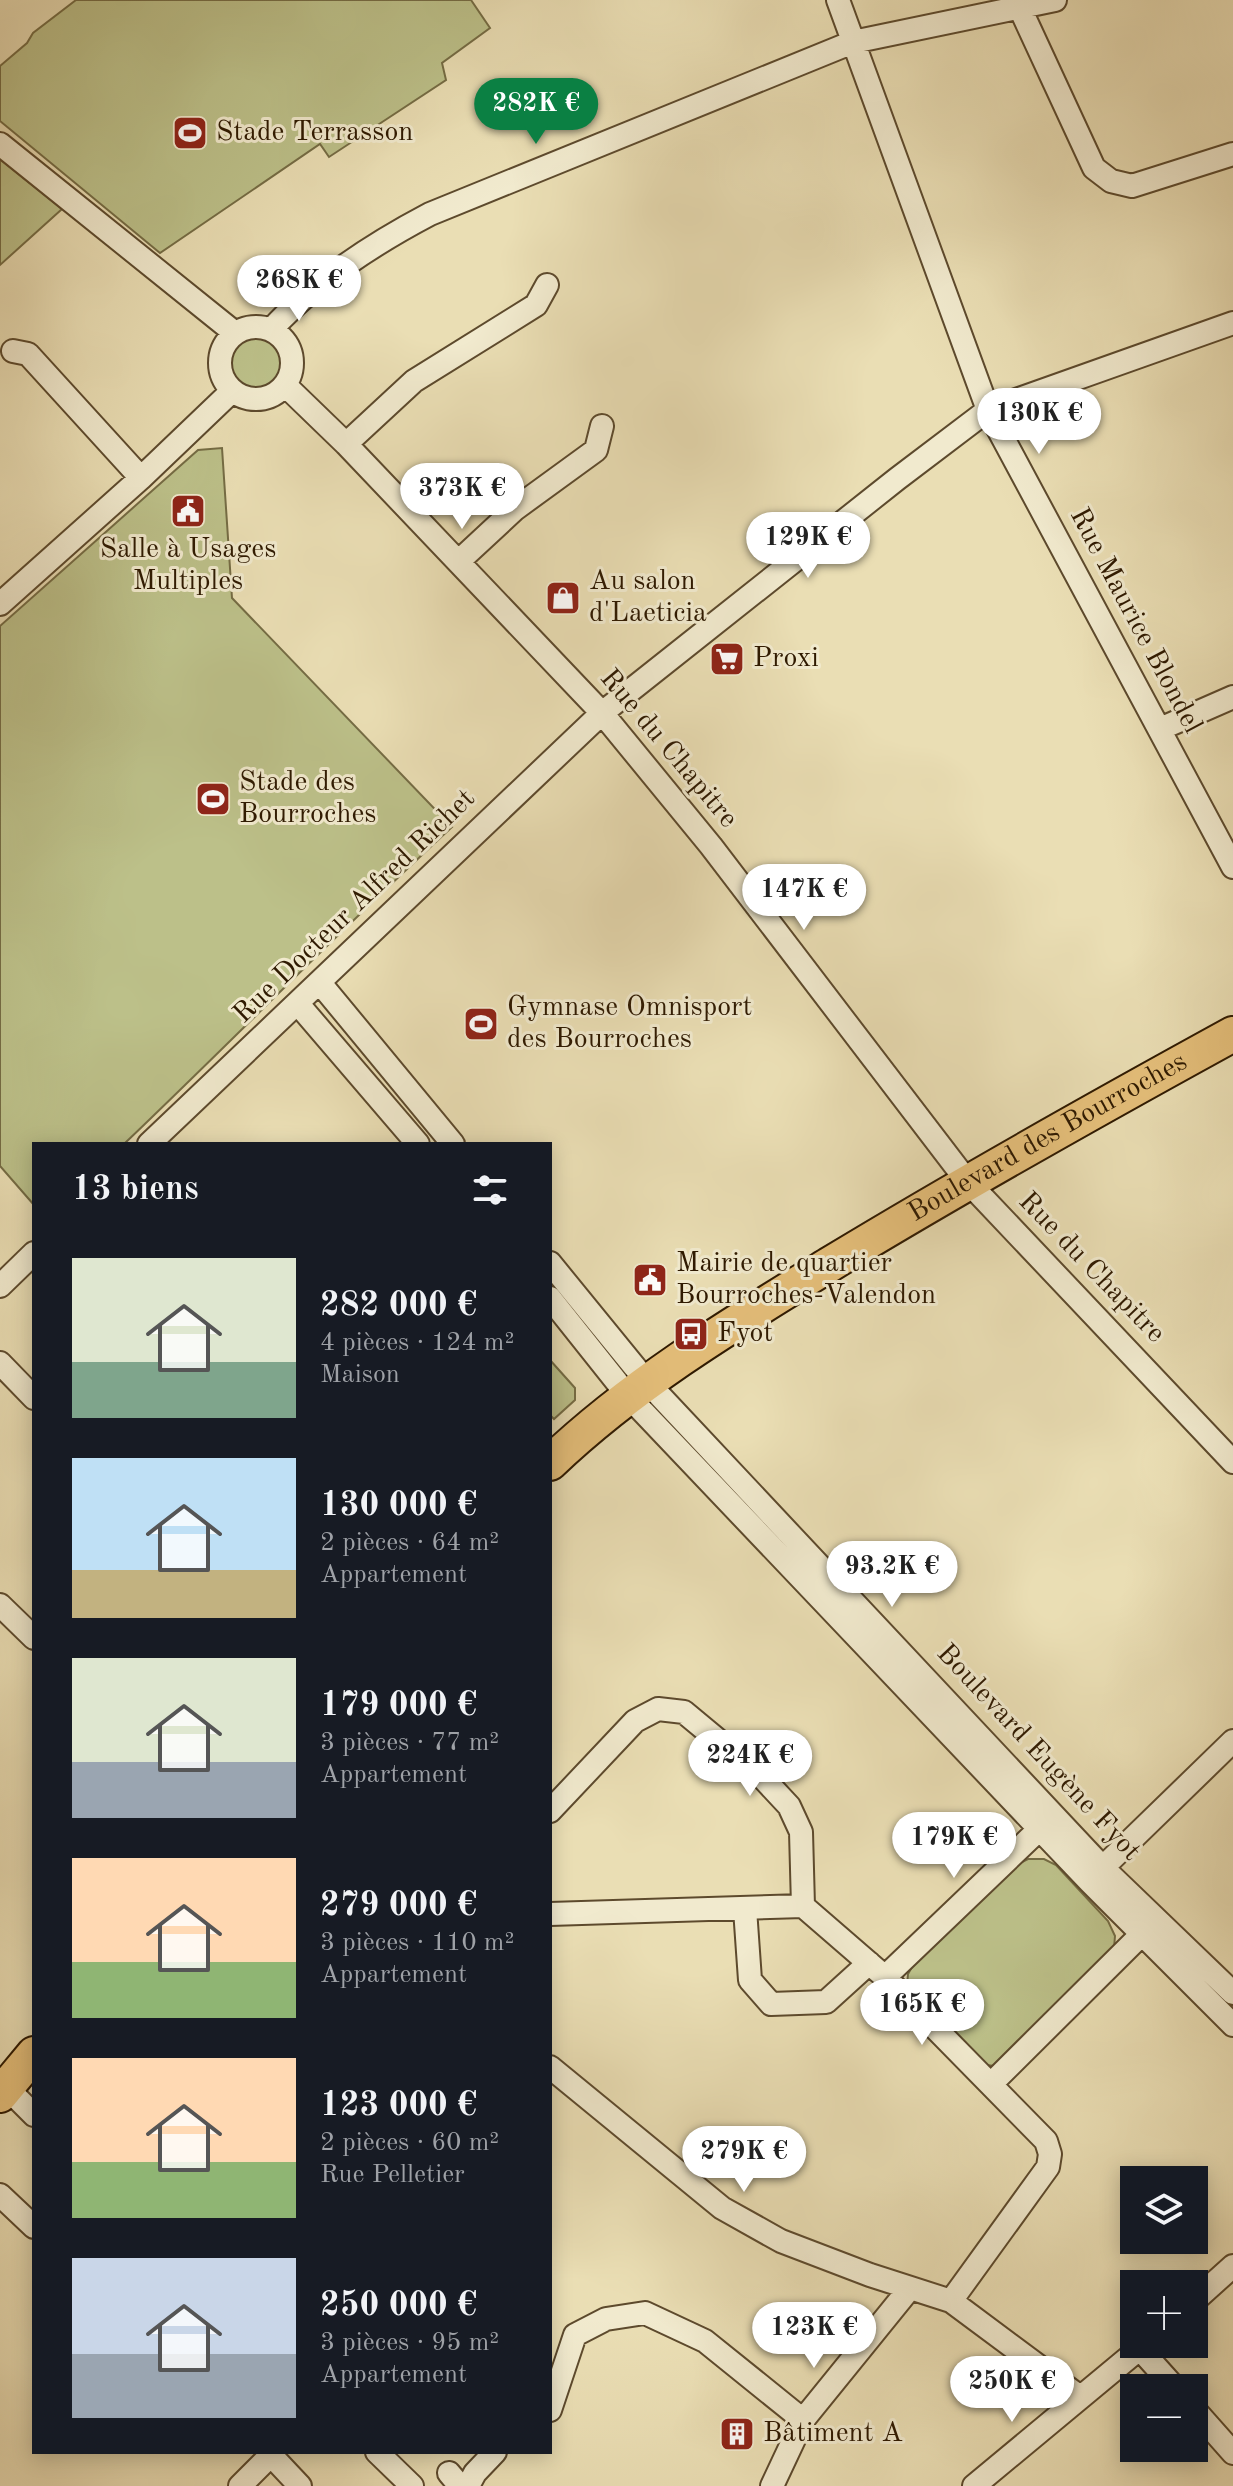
<!DOCTYPE html>
<html lang="fr">
<head>
<meta charset="utf-8">
<style>
  body { margin:0; font-family:"Old Standard TT",serif; background:#20242c; color:#f1f3f6; height:100vh; display:flex; flex-direction:column; font-size:30px; white-space:nowrap }
  * { box-sizing:border-box; margin:0 }
  p { font-size:26px; color:#9ea1a6 }
  .icon { flex:none; width:44px; height:44px; fill:none; stroke:currentColor; stroke-width:2; stroke-linecap:round; stroke-linejoin:round }
  .map { position:relative; flex:1; overflow:hidden }
  .details { position:absolute; left:32px; top:1142px; width:520px; height:1312px; display:flex; flex-direction:column; background:#171b24; border-radius:0px; box-shadow:0 4px 20px #0003 }
  .details>* { flex:none }
  .buttons { position:absolute; left:1120px; top:2166px; display:grid; gap:16px }
  .buttons a { display:grid; place-items:center; width:88px; height:88px; border-radius:0px; background:#171b24; box-shadow:0 4px 20px #0003; font-size:40px }
  .price { position:absolute; translate:-50% -68px; padding:0 18px; border-radius:28px; background:#fff; color:#222; font-size:26px; line-height:52px; filter:drop-shadow(0 2px 4px #0008) }
  .price::after { content:''; position:absolute; left:50%; top:48px; width:24px; height:18px; margin-left:-12px; background:inherit; clip-path:polygon(0 0,100% 0,50% 100%) }
  .price.active { background:#0b8043; color:#fff }
  ul { padding:0; list-style:none }
  li { display:flex; align-items:center; gap:24px; height:200px; padding:0 40px }
  li span { display:grid; place-items:center; flex:none; width:224px; height:160px; border-radius:0px; color:#555 }
  li>.icon { margin-inline-start:auto }
  span .icon { width:96px; height:96px; fill:#fffc; stroke-width:1 }
  li b { font-size:34px }
  h2 { display:flex; justify-content:space-between; align-items:center; height:96px; padding:0 40px; font-size:34px }
  .map>svg:first-child { display:block }
</style>
</head>
<body>
<div class="map">
<svg width="1233" height="2486" viewBox="0 0 1233 2486">
  <rect width="100%" height="100%" fill="#eadeb4"/>
  <filter id="stains"><feTurbulence type="fractalNoise" baseFrequency=".0025" numOctaves="4"/><feColorMatrix values="0 0 0 0 .2 0 0 0 0 .09 0 0 0 0 .02 0 0 0 .5 -.17"/></filter>
  <radialGradient id="worn" r=".72"><stop offset=".6" stop-color="#630" stop-opacity="0"/><stop offset="1" stop-color="#630" stop-opacity=".3"/></radialGradient>
  <path fill="#bcc089" stroke="#756c44" stroke-width="2" d="M76 0H471L490 28 442 63 446 80 329 157 320 144 160 253 0 121V66L27 43 33 33Z
    M0 159 62 209 0 265Z
    M230 364a27 27 0 1 1 54 0a27 27 0 1 1-54 0Z
    M222 448 232 598 452 827C340 930 234 1039 124 1144H34V1205L0 1166V626L198 450Z
    M550 1360 575 1388V1400L554 1419 550 1415Z
    M1028 1859H1044L1056 1865 1108 1921 1115 1936 1114 1948 994 2066 987 2065 907 1985 908 1974 912 1967 1016 1865Z"/>
  <g fill="none" stroke-linecap="round" stroke-linejoin="round">
    <g stroke="#5d4a2d" stroke-width="26">
      <path id="street" d="M838 0 988 410 1233 867
        M1019 6 1094 168 1111 181 1132 186 1233 154
        M0 144 235 333
        M220 363a36 36 0 1 1 72 0a36 36 0 1 1-72 0Z
        M271 330C314 282 373 244 430 214L853 42 1055 0
        M13 351 28 354 141 478
        M285 385 346 444 602 713 711 846 967 1181 1233 1462
        M346 444 414 381 536 305 547 285
        M459 561 515 509 596 450 602 426
        M0 604 141 478 232 391
        M1160 729 1233 697
        M320 983 453 1144
        M298 1004 418 1144
        M149 1144 602 713 897 479 988 410 1233 323
        M550 1263 647 1382 1103 1868 1233 1993
        M0 1286 34 1253
        M550 1298 628 1396 1089 1881 1233 2025
        M0 1363 34 1398
        M0 1605 34 1638
        M550 1811 635 1721 658 1709 684 1712 761 1776 789 1806 801 1832 803 1906 885 1977 1046 2141 1050 2154 1048 2167 951 2301
        M1093 1877 1233 1741
        M745 1909 750 1980 771 2004 826 2002 869 1963
        M550 1914 803 1906
        M885 1977 1049 1820
        M550 2067 722 2208 781 2241 870 2275 951 2301 1080 2397
        M991 2084 1150 1926
        M6 2087 34 2115
        M0 2195 34 2227
        M1194 2301 1233 2266
        M1140 2349 1175 2388
        M1194 2409 1233 2453
        M550 2410 575 2335 606 2319 645 2313 705 2341 803 2420
        M268 2452 300 2486
        M377 2452 412 2486
        M449 2473 460 2486
        M240 2486 271 2455
        M468 2486 475 2473 495 2452
        M772 2486 803 2420 910 2288
        M974 2486 1145 2344"/>
    </g>
    <g stroke="#2e1900" stroke-width="38">
      <g id="primary">
        <path id="s1" d="M550 1463C634 1383 734 1323 832 1263 964 1183 1098 1108 1233 1034"/>
        <path d="M0 2095 34 2054"/>
      </g>
    </g>
    <use href="#street" stroke="#f1eace" stroke-width="22"/>
    <use href="#primary" stroke="#e5bf7a" stroke-width="34"/>
  </g>
  <defs>
    <g id="stadium-square" transform="scale(1.8)"><rect x="-9" y="-9" width="18" height="18" rx="4" fill="#8f2418" stroke="#f1eace"/><path d="M0-5a6.5 5 0 1 0 0 10a6.5 5 0 1 0 0-10ZM-3.5-1.8h7v3.6h-7Z" fill="#fff"/></g>
    <g id="civic-square" transform="scale(1.8)"><rect x="-9" y="-9" width="18" height="18" rx="4" fill="#8f2418" stroke="#f1eace"/><path d="M-.6-6.5H3V-4.5H.6V-3L4-1V1h2V6H-6V1h2V-1L-.6-3ZM-1.2 2.5V6h2.4V2.5Z" fill="#fff"/></g>
    <g id="shop-square" transform="scale(1.8)"><rect x="-9" y="-9" width="18" height="18" rx="4" fill="#8f2418" stroke="#f1eace"/><path d="M-5-2.5h2.3a2.7 3.5 0 0 1 5.4 0H5L5.5 6h-11ZM-1.5-2.5h3a1.5 2.3 0 0 0-3 0Z" fill="#fff"/></g>
    <g id="supermarket-square" transform="scale(1.8)"><rect x="-9" y="-9" width="18" height="18" rx="4" fill="#8f2418" stroke="#f1eace"/><path d="M-6-5.5h2.5l.6 2H6L4.5 2H-2.5L-4.4-4H-6ZM-1.5 3.2a1.3 1.3 0 1 0 .1 0ZM3 3.2a1.3 1.3 0 1 0 .1 0Z" fill="#fff"/></g>
    <g id="bus-square" transform="scale(1.8)"><rect x="-9" y="-9" width="18" height="18" rx="4" fill="#8f2418" stroke="#f1eace"/><path d="M-5-6H5V4H4V6H2V4H-2V6H-4V4H-5ZM-3.5-4V0h7V-4ZM-3.5 1.2v1.5H-2V1.2ZM2 1.2v1.5H3.5V1.2Z" fill="#fff"/></g>
    <g id="building-square" transform="scale(1.8)"><rect x="-9" y="-9" width="18" height="18" rx="4" fill="#8f2418" stroke="#f1eace"/><path d="M-4-6H4V6H1V3H-1V6H-4ZM-2.5-4.3h1.7v1.8h-1.7ZM.8-4.3h1.7v1.8H.8ZM-2.5-1h1.7V.8h-1.7ZM.8-1h1.7V.8H.8Z" fill="#fff"/></g>
  </defs>
  <g fill-rule="evenodd">
    <use href="#stadium-square" x="190" y="133"/>
    <use href="#civic-square" x="188" y="511"/>
    <use href="#shop-square" x="563" y="598"/>
    <use href="#supermarket-square" x="727" y="659"/>
    <use href="#stadium-square" x="213" y="799"/>
    <use href="#stadium-square" x="481" y="1024"/>
    <use href="#civic-square" x="650" y="1280"/>
    <use href="#bus-square" x="691" y="1334"/>
    <use href="#building-square" x="737" y="2434"/>
  </g>
  <g text-anchor="middle" dominant-baseline="central" stroke-width="6" stroke-linejoin="round" paint-order="stroke">
    <g font-size="28" fill="#2e1900" stroke="#f1eace" text-anchor="start">
      <text x="216" y="133">Stade Terrasson</text>
      <text x="188" y="550" text-anchor="middle">Salle à Usages<tspan x="188" dy="32">Multiples</tspan></text>
      <text x="589" y="582">Au salon<tspan x="589" dy="32">d'Laeticia</tspan></text>
      <text x="753" y="659">Proxi</text>
      <text x="239" y="783">Stade des<tspan x="239" dy="32">Bourroches</tspan></text>
      <text x="507" y="1008">Gymnase Omnisport<tspan x="507" dy="32">des Bourroches</tspan></text>
      <text x="676" y="1264">Mairie de quartier<tspan x="676" dy="32">Bourroches-Valendon</tspan></text>
      <text x="717" y="1334">Fyot</text>
      <text x="763" y="2434">Bâtiment A</text>
    </g>
    <g font-size="28" fill="#2e1900" stroke="#f1eace">
      <text transform="translate(1135 621) rotate(62)">Rue Maurice Blondel</text>
      <text transform="translate(668 749) rotate(50)">Rue du Chapitre</text>
      <text transform="translate(355 907) rotate(-44)">Rue Docteur Alfred Richet</text>
      <text stroke="none"><textPath href="#s1" startOffset="596">Boulevard des Bourroches</textPath></text>
      <text transform="translate(1091 1268) rotate(46)">Rue du Chapitre</text>
      <text transform="translate(1038 1753) rotate(47)">Boulevard Eugène Fyot</text>
    </g>
  </g>
  <rect width="100%" height="100%" filter="url(#stains)"/>
  <rect width="100%" height="100%" fill="url(#worn)"/>
</svg>
<div class="buttons">
<a><svg class="icon" aria-label="layers" viewBox="0 0 24 24"><path d="M12 4l9 5-9 5-9-5zM3 14l9 5 9-5"/></svg></a>
<a>+</a>
<a>−</a>
</div>
<b class="price active" style="left:536px;top:146px">282K €</b>
<b class="price" style="left:299px;top:323px">268K €</b>
<b class="price" style="left:1039px;top:456px">130K €</b>
<b class="price" style="left:462px;top:531px">373K €</b>
<b class="price" style="left:808px;top:580px">129K €</b>
<b class="price" style="left:804px;top:932px">147K €</b>
<b class="price" style="left:892px;top:1609px">93.2K €</b>
<b class="price" style="left:750px;top:1798px">224K €</b>
<b class="price" style="left:954px;top:1880px">179K €</b>
<b class="price" style="left:922px;top:2047px">165K €</b>
<b class="price" style="left:744px;top:2194px">279K €</b>
<b class="price" style="left:814px;top:2370px">123K €</b>
<b class="price" style="left:1012px;top:2424px">250K €</b>
<section class="details">
<h2>13 biens<svg class="icon" aria-label="filters" viewBox="0 0 24 24"><path d="M4 7h16M4 17h16"/><circle cx="9" cy="7" r="2"/><circle cx="15" cy="17" r="2"/></svg></h2>
<ul>
<li><span style="background:linear-gradient(#dfe7d0 65%,#7fa58c 0)"><svg class="icon" aria-label="home" viewBox="0 0 24 24"><path d="M3 11l9-7 9 7M6 9v11h12V9"/></svg></span><div><b>282 000 €</b><p>4 pièces · 124 m²</p><p>Maison</p></div></li>
<li><span style="background:linear-gradient(#bfe0f5 70%,#c2b280 0)"><svg class="icon" aria-label="home" viewBox="0 0 24 24"><path d="M3 11l9-7 9 7M6 9v11h12V9"/></svg></span><div><b>130 000 €</b><p>2 pièces · 64 m²</p><p>Appartement</p></div></li>
<li><span style="background:linear-gradient(#dfe7d0 65%,#9aa5b1 0)"><svg class="icon" aria-label="home" viewBox="0 0 24 24"><path d="M3 11l9-7 9 7M6 9v11h12V9"/></svg></span><div><b>179 000 €</b><p>3 pièces · 77 m²</p><p>Appartement</p></div></li>
<li><span style="background:linear-gradient(#ffd9b3 65%,#8fb573 0)"><svg class="icon" aria-label="home" viewBox="0 0 24 24"><path d="M3 11l9-7 9 7M6 9v11h12V9"/></svg></span><div><b>279 000 €</b><p>3 pièces · 110 m²</p><p>Appartement</p></div></li>
<li><span style="background:linear-gradient(#ffd9b3 65%,#8fb573 0)"><svg class="icon" aria-label="home" viewBox="0 0 24 24"><path d="M3 11l9-7 9 7M6 9v11h12V9"/></svg></span><div><b>123 000 €</b><p>2 pièces · 60 m²</p><p>Rue Pelletier</p></div></li>
<li><span style="background:linear-gradient(#c9d6e8 60%,#9aa5b1 0)"><svg class="icon" aria-label="home" viewBox="0 0 24 24"><path d="M3 11l9-7 9 7M6 9v11h12V9"/></svg></span><div><b>250 000 €</b><p>3 pièces · 95 m²</p><p>Appartement</p></div></li>
</ul>
</section>
</div>
</body>
</html>
